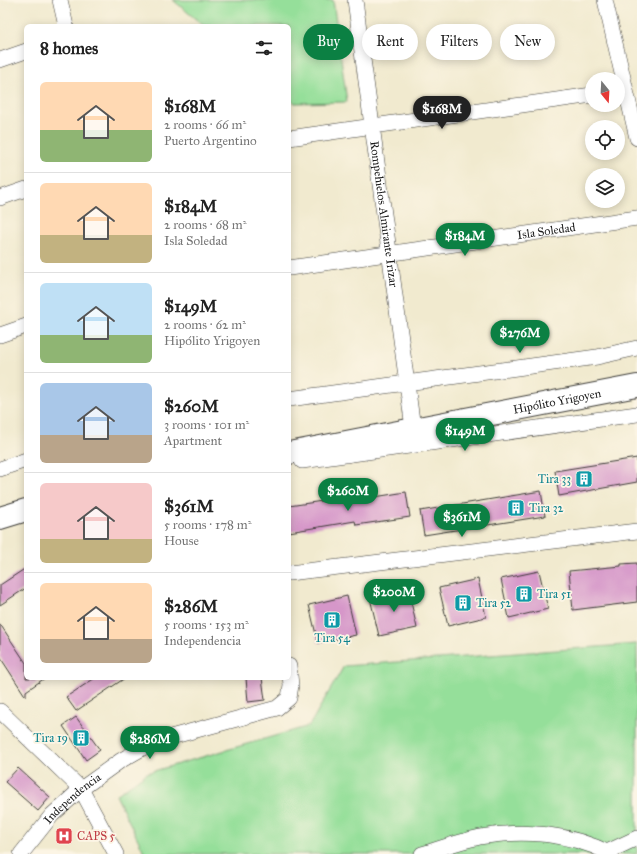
<!DOCTYPE html>
<html lang="en">
<head>
<meta charset="utf-8">
<style>
  body { margin:0; font-family:"IM FELL Great Primer",serif; background:#f2f2f2; color:#222; height:100vh; display:flex; flex-direction:column; font-size:15px; white-space:nowrap }
  * { box-sizing:border-box; margin:0 }
  p { font-size:13px; color:#767676 }
  .icon { flex:none; width:22px; height:22px; fill:none; stroke:currentColor; stroke-width:2; stroke-linecap:round; stroke-linejoin:round }
  .map { position:relative; flex:1; overflow:hidden }
  .drawer { position:absolute; left:24px; top:24px; width:267px; height:656px; display:flex; flex-direction:column; background:#fff; border-radius:6px; box-shadow:0 2px 10px #0003 }
  .drawer>* { flex:none }
  .top-card { position:absolute; left:303px; top:24px; width:274px; height:36px; display:flex; gap:8px }
  .needle { width:26px; rotate:162deg }
  .fabs { position:absolute; left:585px; top:72px; display:grid; gap:8px }
  .fabs a { display:grid; place-items:center; width:40px; height:40px; border-radius:50%; background:#fff; box-shadow:0 2px 10px #0003; font-size:20px }
  .price { position:absolute; translate:-50% -34px; padding:0 9px; border-radius:14px; background:#0b8043; color:#fff; font-size:13px; line-height:26px; filter:drop-shadow(0 1px 2px #0008) }
  .price::after { content:''; position:absolute; left:50%; top:24px; width:12px; height:9px; margin-left:-6px; background:inherit; clip-path:polygon(0 0,100% 0,50% 100%) }
  .price.current { background:#222; color:#fff }
  ul { padding:0; list-style:none }
  li { display:flex; align-items:center; gap:12px; height:100px; padding:0 16px }
  li+li { border-top:1px solid #e0e0e0 }
  li span { display:grid; place-items:center; flex:none; width:112px; height:80px; border-radius:6px; color:#555 }
  li>.icon { margin-inline-start:auto }
  span .icon { width:48px; height:48px; fill:#fffc; stroke-width:1 }
  li b { font-size:17px }
  h2 { display:flex; justify-content:space-between; align-items:center; height:48px; padding:0 16px; font-size:17px }
  .pill { padding:0 14px; border-radius:18px; background:#fff; box-shadow:0 2px 10px #0003; font-size:14px; line-height:36px }
  .pill.current { background:#0b8043; color:#fff }
  .map>svg:first-child { display:block }
</style>
</head>
<body>
<div class="map">
<svg width="637" height="854" viewBox="0 0 637 854">
  <rect width="100%" height="100%" fill="#fcf5e5"/>
  <filter id="ink" filterUnits="userSpaceOnUse"><feTurbulence type="fractalNoise" baseFrequency=".025" numOctaves="2"/><feDisplacementMap in="SourceGraphic" scale="8" xChannelSelector="R" yChannelSelector="G"/><feConvolveMatrix kernelMatrix="1 2 1 2 8 2 1 2 1" color-interpolation-filters="sRGB"/></filter>
  <filter id="wash" filterUnits="userSpaceOnUse"><feTurbulence type="fractalNoise" baseFrequency=".012" numOctaves="4" result="noise"/><feDisplacementMap in="SourceGraphic" scale="16" xChannelSelector="R" yChannelSelector="G"/><feGaussianBlur stdDeviation="0.9" result="paint"/><feColorMatrix in="noise" values="0 0 0 0 0 0 0 0 0 0 0 0 0 0 0 0 0 1.4 0 .05"/><feComposite in="paint" operator="in"/></filter>
  <g filter="url(#wash)">
    <rect width="100%" height="100%" fill="#f1eacf"/>
    <path fill="#95df9a" stroke="#587e5b" d="M173 0H333L347 102 295 103 289 99V26H204Z
      M637 644V854H145L116 795 147 773 309 726 344 666Z"/>
    <g id="blocks">
      <path fill="#d697c9" d="M637 458V482L559 496 555 471Z
        M541 491 545 516 424 535 420 511Z
        M406 492 410 517 356 525 355 521 289 532V506L336 499 337 503Z
        M637 563V602L573 610 569 571 621 566V564Z
        M26 568V588L0 605V585Z
        M539 571 548 609 509 618 501 579Z
        M478 579 486 617 448 626 439 588Z
        M408 589 417 628 379 636 370 598Z
        M347 596 356 635 318 643 309 605Z
        M0 624 26 663V678H45L26 691V697L0 657Z
        M95 678H125L76 711 66 697Z
        M246 678H262L265 700 248 702Z
        M76 717 100 750 86 760 63 726Z
        M18 768 50 797 38 811 5 782Z"/>
    </g>
  </g>
  <g filter="url(#ink)">
    <use href="#blocks" fill-opacity="0" stroke="#3c3b37" stroke-width="1"/>
    <g fill="none" stroke-linecap="round" stroke-linejoin="round">
      <g stroke="#3c3b37" stroke-width="16">
        <g id="minor">
          <path d="M60 0 66 26"/>
          <path id="s1" d="M355 0 413 428"/>
          <path d="M605 0 637 138"/>
          <path d="M0 60 26 51"/>
          <path d="M289 138 592 95"/>
          <path d="M0 198 26 189"/>
          <path id="s2" d="M289 268 637 218"/>
          <path d="M0 335 26 326"/>
          <path d="M289 399 597 357 637 348"/>
          <path d="M302 461 637 414"/>
          <path d="M0 469 26 460"/>
          <path d="M289 573 637 531"/>
          <path d="M0 711 81 789 116 854"/>
          <path d="M607 852 637 838"/>
          <path id="s3" d="M21 854 52 815 81 789 120 761 146 746 167 738 277 708 289 698 291 685 289 666"/>
          <path d="M422 854C441 848 461 841 480 837 523 829 571 833 611 854"/>
        </g>
      </g>
      <g stroke="#3c3b37" stroke-width="24">
        <g id="primary">
          <path id="s4" d="M289 453 637 386"/>
          <path d="M0 518 26 510"/>
        </g>
      </g>
      <use href="#minor" stroke="#fff" stroke-width="15"/>
      <use href="#primary" stroke="#fff" stroke-width="22"/>
    </g>
  </g>
  <defs>
    <g id="building-square" transform="scale(0.9)"><rect x="-9" y="-9" width="18" height="18" rx="4" fill="#0f9aa8" stroke="#fcf5e5"/><path d="M-4-6H4V6H1V3H-1V6H-4ZM-2.5-4.3h1.7v1.8h-1.7ZM.8-4.3h1.7v1.8H.8ZM-2.5-1h1.7V.8h-1.7ZM.8-1h1.7V.8H.8Z" fill="#fff"/></g>
    <g id="hospital-square" transform="scale(0.9)"><rect x="-9" y="-9" width="18" height="18" rx="4" fill="#e0444e" stroke="#fcf5e5"/><path d="M-5-5h3v3.5h4V-5h3V5h-3V1.5h-4V5h-3Z" fill="#fff"/></g>
  </defs>
  <g fill-rule="evenodd">
    <use href="#building-square" x="584" y="479"/>
    <use href="#building-square" x="516" y="508"/>
    <use href="#building-square" x="524" y="594"/>
    <use href="#building-square" x="463" y="603"/>
    <use href="#building-square" x="332" y="620"/>
    <use href="#building-square" x="81" y="738"/>
    <use href="#hospital-square" x="64" y="836"/>
  </g>
  <g text-anchor="middle" dominant-baseline="central" stroke-width="3.5" stroke-linejoin="round" paint-order="stroke">
    <g font-size="12" fill="#1c1c1c" stroke="#fcf5e5">
      <text stroke="none"><textPath href="#s1" startOffset="216">Rompehielos Almirante Irizar</textPath></text>
      <text stroke="none"><textPath href="#s2" startOffset="260">Isla Soledad</textPath></text>
      <text stroke="none"><textPath href="#s4" startOffset="273">Hipólito Yrigoyen</textPath></text>
      <text stroke="none"><textPath href="#s3" startOffset="76">Independencia</textPath></text>
    </g>
    <g font-size="12" fill="#0d838f" stroke="#fcf5e5" text-anchor="start">
      <text x="571" y="479" text-anchor="end">Tira 33</text>
      <text x="529" y="508">Tira 32</text>
      <text x="537" y="594">Tira 51</text>
      <text x="476" y="603">Tira 52</text>
      <text x="332" y="638" text-anchor="middle">Tira 54</text>
      <text x="68" y="738" text-anchor="end">Tira 19</text>
    </g>
    <g font-size="12" fill="#be3a42" stroke="#fcf5e5" text-anchor="start">
      <text x="77" y="836">CAPS 5</text>
    </g>
  </g>
</svg>
<div class="fabs">
<a><svg class="needle" viewBox="-14 -14 28 28"><path d="M0-13l5 13h-10z" fill="#e53935"/><path d="M0 13l5-13h-10z" fill="#767676"/></svg></a>
<a><svg class="icon" aria-label="locate" viewBox="0 0 24 24"><circle cx="12" cy="12" r="6"/><path d="M12 2v4M12 18v4M2 12h4M18 12h4"/></svg></a>
<a><svg class="icon" aria-label="layers" viewBox="0 0 24 24"><path d="M12 4l9 5-9 5-9-5zM3 14l9 5 9-5"/></svg></a>
</div>
<b class="price current" style="left:442px;top:130px">$168M</b>
<b class="price" style="left:465px;top:257px">$184M</b>
<b class="price" style="left:520px;top:354px">$276M</b>
<b class="price" style="left:465px;top:452px">$149M</b>
<b class="price" style="left:348px;top:512px">$260M</b>
<b class="price" style="left:462px;top:538px">$361M</b>
<b class="price" style="left:394px;top:613px">$200M</b>
<b class="price" style="left:150px;top:760px">$286M</b>
<div class="top-card">
<a class="pill current">Buy</a>
<a class="pill">Rent</a>
<a class="pill">Filters</a>
<a class="pill">New</a>
</div>
<section class="drawer">
<h2>8 homes<svg class="icon" aria-label="filters" viewBox="0 0 24 24"><path d="M4 7h16M4 17h16"/><circle cx="9" cy="7" r="2"/><circle cx="15" cy="17" r="2"/></svg></h2>
<ul>
<li><span style="background:linear-gradient(#ffd9b3 60%,#8fb573 0)"><svg class="icon" aria-label="home" viewBox="0 0 24 24"><path d="M3 11l9-7 9 7M6 9v11h12V9"/></svg></span><div><b>$168M</b><p>2 rooms · 66 m²</p><p>Puerto Argentino</p></div></li>
<li><span style="background:linear-gradient(#ffd9b3 65%,#c2b280 0)"><svg class="icon" aria-label="home" viewBox="0 0 24 24"><path d="M3 11l9-7 9 7M6 9v11h12V9"/></svg></span><div><b>$184M</b><p>2 rooms · 68 m²</p><p>Isla Soledad</p></div></li>
<li><span style="background:linear-gradient(#bfe0f5 65%,#8fb573 0)"><svg class="icon" aria-label="home" viewBox="0 0 24 24"><path d="M3 11l9-7 9 7M6 9v11h12V9"/></svg></span><div><b>$149M</b><p>2 rooms · 62 m²</p><p>Hipólito Yrigoyen</p></div></li>
<li><span style="background:linear-gradient(#a9c7e8 65%,#b9a48a 0)"><svg class="icon" aria-label="home" viewBox="0 0 24 24"><path d="M3 11l9-7 9 7M6 9v11h12V9"/></svg></span><div><b>$260M</b><p>3 rooms · 101 m²</p><p>Apartment</p></div></li>
<li><span style="background:linear-gradient(#f6c9c9 70%,#c2b280 0)"><svg class="icon" aria-label="home" viewBox="0 0 24 24"><path d="M3 11l9-7 9 7M6 9v11h12V9"/></svg></span><div><b>$361M</b><p>5 rooms · 178 m²</p><p>House</p></div></li>
<li><span style="background:linear-gradient(#ffd9b3 70%,#b9a48a 0)"><svg class="icon" aria-label="home" viewBox="0 0 24 24"><path d="M3 11l9-7 9 7M6 9v11h12V9"/></svg></span><div><b>$286M</b><p>5 rooms · 153 m²</p><p>Independencia</p></div></li>
</ul>
</section>
</div>
</body>
</html>
